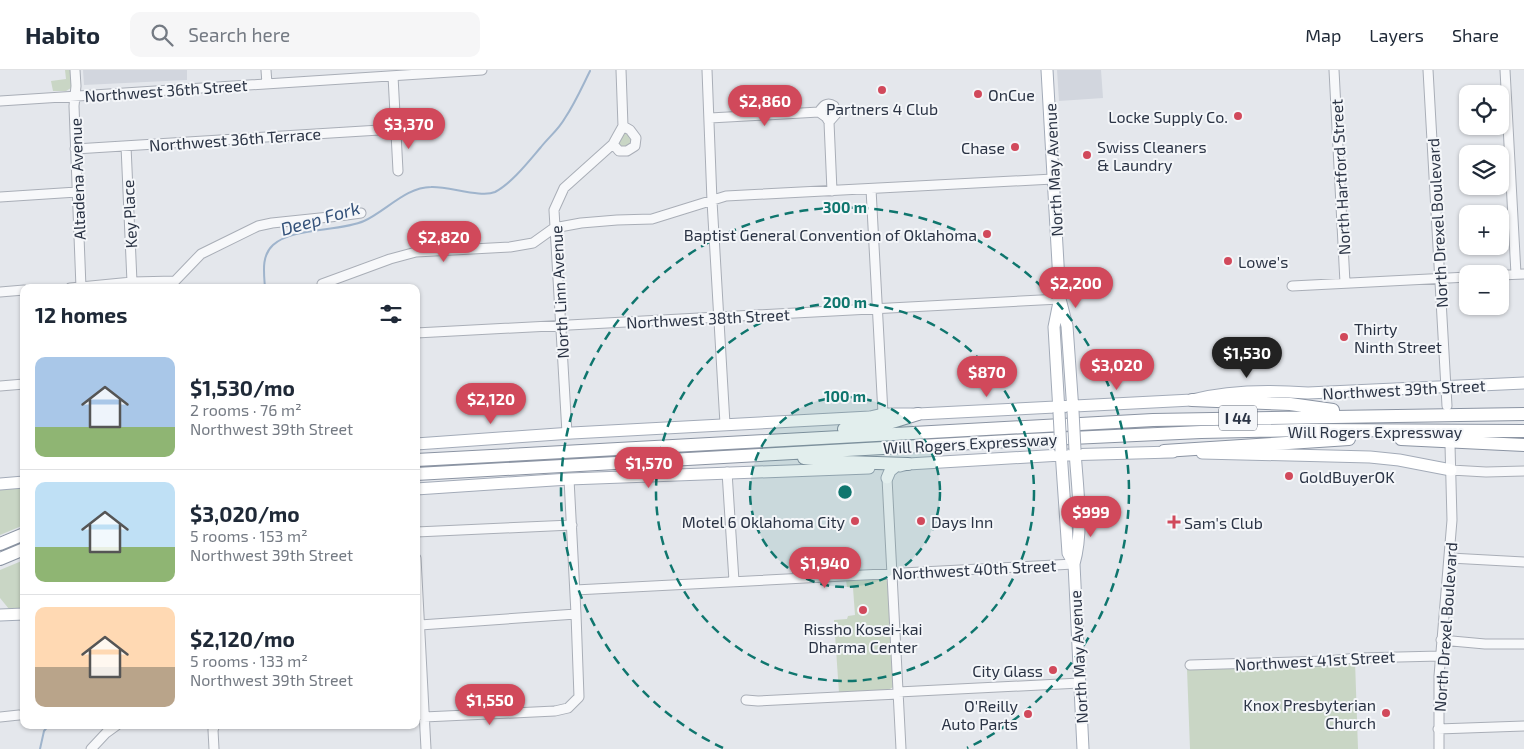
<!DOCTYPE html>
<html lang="en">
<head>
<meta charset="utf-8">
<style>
  body { margin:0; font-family:"Exo 2",sans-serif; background:#f6f6f7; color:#1f2937; height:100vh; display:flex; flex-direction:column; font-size:19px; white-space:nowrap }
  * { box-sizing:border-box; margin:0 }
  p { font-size:16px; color:#747a83 }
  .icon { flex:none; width:28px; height:28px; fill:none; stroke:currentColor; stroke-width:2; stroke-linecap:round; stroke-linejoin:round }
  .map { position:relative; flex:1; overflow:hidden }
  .details { position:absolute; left:20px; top:214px; width:400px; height:445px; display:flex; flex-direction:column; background:#fff; border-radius:10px; box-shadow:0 1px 4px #0004 }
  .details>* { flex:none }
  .controls { position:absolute; left:1459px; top:15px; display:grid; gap:10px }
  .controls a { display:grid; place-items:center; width:50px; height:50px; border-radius:10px; background:#fff; box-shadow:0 1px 4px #0004; font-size:25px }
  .price { position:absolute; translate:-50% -42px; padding:0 11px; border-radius:18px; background:#d1495b; color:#fff; font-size:16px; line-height:32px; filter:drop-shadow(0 1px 2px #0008) }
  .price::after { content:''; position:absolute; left:50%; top:30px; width:15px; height:11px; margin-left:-8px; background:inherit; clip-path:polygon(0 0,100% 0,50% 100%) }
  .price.active { background:#222; color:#fff }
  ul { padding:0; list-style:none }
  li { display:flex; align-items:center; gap:15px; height:125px; padding:0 15px }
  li+li { border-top:1px solid #e0e1e3 }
  li span { display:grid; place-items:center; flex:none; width:140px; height:100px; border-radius:10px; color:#555 }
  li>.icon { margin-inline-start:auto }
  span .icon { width:60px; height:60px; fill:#fffc; stroke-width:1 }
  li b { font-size:21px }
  h2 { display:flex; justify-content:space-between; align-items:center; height:60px; padding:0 15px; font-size:21px }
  header { display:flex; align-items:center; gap:30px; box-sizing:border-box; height:70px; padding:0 25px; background:#fff; border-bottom:1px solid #e0e1e3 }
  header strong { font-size:24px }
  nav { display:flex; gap:28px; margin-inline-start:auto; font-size:18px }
  .search { width:350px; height:45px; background:#f6f6f7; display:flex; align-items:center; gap:12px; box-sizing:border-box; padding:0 18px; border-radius:10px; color:#747a83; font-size:19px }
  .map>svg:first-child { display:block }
</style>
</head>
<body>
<header>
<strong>Habito</strong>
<div class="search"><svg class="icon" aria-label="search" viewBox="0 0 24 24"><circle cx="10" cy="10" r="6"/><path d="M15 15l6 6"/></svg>Search here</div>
<nav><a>Map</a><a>Layers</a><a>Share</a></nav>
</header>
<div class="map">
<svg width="1524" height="679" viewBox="0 0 1524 679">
  <rect width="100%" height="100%" fill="#e4e7ec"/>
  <path fill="#d2d6de" d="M83 0H187V10L84 15Z
    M1057 0H1101L1103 28 1059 31Z"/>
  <path fill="#c9d6c5" d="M65 0H71V18L66 21H53L51 11 66 9Z
    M626 63 630 65 633 70 630 77H621L618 73 623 64Z
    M24 416V455L0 465V418Z
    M24 490V538L9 539 0 528V500Z
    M881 508 888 511V515L893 617 887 621 839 623 834 550 847 549 848 546 855 545 853 518 847 517 846 510Z
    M1355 591 1358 679H1190L1187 599Z"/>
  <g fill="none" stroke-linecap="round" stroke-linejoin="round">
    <path stroke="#9fb4cc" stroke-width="2" d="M265 218C264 203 261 186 273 175 293 157 339 162 364 151 386 141 406 117 431 117 448 116 481 128 495 122 512 113 529 91 541 77 549 67 559 59 565 48 575 33 582 17 590 1
      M40 679 44 661 49 655"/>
    <g stroke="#a9aeb7" stroke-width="11">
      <path id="minor" d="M75 0 76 16 74 36 81 218
        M266 0 267 14
        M707 0 712 131 725 354
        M1334 0 1345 213
        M1428 0 1447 336
        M1505 0 1516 204
        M393 6 398 101
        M0 31 482 0
        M819 42C823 36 827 31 834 36L836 44 829 52
        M710 48 819 42 826 47 829 52 832 121
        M613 74 619 81H627L635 76 636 68 630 60 623 56
        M126 76 132 212
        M75 79 396 59
        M871 119 883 344
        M0 127 77 122
        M1500 205 1524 204
        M322 214 390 189 416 182 510 177 533 173 554 158 581 153 617 150 652 149 726 126 1053 109
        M1292 216 1468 207
        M70 218 132 212 175 211 201 184 258 156 272 153 339 146 361 143
        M0 222 24 220
        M416 263 1060 229
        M0 316 24 314
        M567 363 554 140 564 118 613 74 623 56 621 0
        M1451 400 1486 402 1524 401
        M727 402 734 511
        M887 408 901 679
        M416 462 572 455
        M416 488 426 679
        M1450 488 1524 492
        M575 520 1074 494
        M420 555 576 544
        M1441 570 1485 574H1524
        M1190 595 1326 591 1358 588 1440 586
        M898 622 1080 613
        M746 630 758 631 898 624
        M0 647 19 645
        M424 647 555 641 568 638 579 627 576 544 569 409
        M1438 659 1524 656
        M91 679 106 663 117 655
        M214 679 213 660 215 655
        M1439 679V606L1452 450 1450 375"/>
    </g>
    <g stroke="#a3abb8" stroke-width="13">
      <path id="major" d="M1047 0 1060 229 1067 256 1073 341
        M1059 342 1054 257 1059 232
        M416 374 572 363 870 347 883 344H918L1192 330C1230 320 1269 320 1308 323L1524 313
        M1075 380C1077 417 1084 458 1074 494L1083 679
        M1061 381 1068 483 1074 494
        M1202 383 1370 387 1399 390 1451 400
        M900 396 908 394 1061 385 1173 382
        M887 408 890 401 896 396
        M0 414 24 412
        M416 419 569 409 869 398
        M0 545 24 544"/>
    </g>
    <g stroke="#8b94a3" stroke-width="14">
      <path id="highway" d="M1192 330 1290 334 1333 340
        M844 359 892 352 918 344
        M1401 369 1524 375
        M1164 381 1349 369
        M804 388 845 392 908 394
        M416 390 1153 350 1524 344
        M416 404 1028 370 1201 362 1302 360 1524 361
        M0 474 24 464
        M0 489 24 479"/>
    </g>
    <use href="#minor" stroke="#f7f8fa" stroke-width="9"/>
    <use href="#major" stroke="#fff" stroke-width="11"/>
    <use href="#highway" stroke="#fff" stroke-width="12"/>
    <g stroke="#a3abb8" stroke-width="13" stroke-linecap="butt">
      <path id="major-bridge" d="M1073 341 1075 380
        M1059 342 1061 381"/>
    </g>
    <use href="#major-bridge" stroke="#fff" stroke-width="11"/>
  </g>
  <circle cx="845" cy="422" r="95" fill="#0f766e" fill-opacity=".12"/>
  <g fill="none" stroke="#0f766e" stroke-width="2.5" stroke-dasharray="9 6">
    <circle cx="845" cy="422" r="95"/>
    <circle cx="845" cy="422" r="189"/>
    <path d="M723 678A284 284 0 1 1 967 678"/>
  </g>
  <g fill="#d1495b" stroke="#f4f6f9" stroke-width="2">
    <circle cx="882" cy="20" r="5"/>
    <circle cx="978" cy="24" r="5"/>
    <circle cx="1238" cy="46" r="5"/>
    <circle cx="1015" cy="77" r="5"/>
    <circle cx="1087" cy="85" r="5"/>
    <circle cx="987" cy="164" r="5"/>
    <circle cx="1228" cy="191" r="5"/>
    <circle cx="1344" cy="267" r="5"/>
    <circle cx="1289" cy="406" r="5"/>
    <circle cx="855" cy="451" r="5"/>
    <circle cx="921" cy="451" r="5"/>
    <path d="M1171.5 444.5h5v5h5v5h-5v5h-5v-5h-5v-5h5z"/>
    <circle cx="863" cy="540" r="5"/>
    <circle cx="1053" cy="600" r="5"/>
    <circle cx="1386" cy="643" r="5"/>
    <circle cx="1028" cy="644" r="5"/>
  </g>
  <g text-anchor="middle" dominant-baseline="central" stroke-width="4" stroke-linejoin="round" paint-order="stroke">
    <rect fill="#f4f6f9" stroke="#676e7b" stroke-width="1" x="1219" y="335.5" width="38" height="25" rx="4"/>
    <g font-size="15" font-weight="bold" fill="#2b3445">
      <text x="1238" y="348">I 44</text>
    </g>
    <g font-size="16" fill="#2b3445" stroke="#f4f6f9">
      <text transform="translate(166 20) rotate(-4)">Northwest 36th Street</text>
      <text transform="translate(235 69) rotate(-4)">Northwest 36th Terrace</text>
      <text transform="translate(1053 100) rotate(-93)">North May Avenue</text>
      <text transform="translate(1340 107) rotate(-93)">North Hartford Street</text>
      <text transform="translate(77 109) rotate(-92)">Altadena Avenue</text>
      <text transform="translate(129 144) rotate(-93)">Key Place</text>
      <text transform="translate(1437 153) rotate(-93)">North Drexel Boulevard</text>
      <text transform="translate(559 222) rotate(-93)">North Linn Avenue</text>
      <text transform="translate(708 248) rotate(-3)">Northwest 38th Street</text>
      <text transform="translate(1404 319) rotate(-3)">Northwest 39th Street</text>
      <text x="1375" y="361">Will Rogers Expressway</text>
      <text transform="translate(970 373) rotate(-3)">Will Rogers Expressway</text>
      <text transform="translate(974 499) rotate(-3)">Northwest 40th Street</text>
      <text transform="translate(1445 557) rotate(-86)">North Drexel Boulevard</text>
      <text transform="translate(1078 587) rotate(-93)">North May Avenue</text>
      <text transform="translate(1315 590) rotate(-3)">Northwest 41st Street</text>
    </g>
    <g font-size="16" fill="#2b3445" stroke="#f4f6f9" text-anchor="start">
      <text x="988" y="24">OnCue</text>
      <text x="882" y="38" text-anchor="middle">Partners 4 Club</text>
      <text x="1228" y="46" text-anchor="end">Locke Supply Co.</text>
      <text x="1097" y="76">Swiss Cleaners<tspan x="1097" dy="18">&amp; Laundry</tspan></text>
      <text x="1005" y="77" text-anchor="end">Chase</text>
      <text x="977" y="164" text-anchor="end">Baptist General Convention of Oklahoma</text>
      <text x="1238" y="191">Lowe's</text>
      <text x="1354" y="258">Thirty<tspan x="1354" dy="18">Ninth Street</tspan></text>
      <text x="1299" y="406">GoldBuyerOK</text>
      <text x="845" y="451" text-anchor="end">Motel 6 Oklahoma City</text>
      <text x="931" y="451">Days Inn</text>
      <text x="1184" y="452">Sam's Club</text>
      <text x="863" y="558" text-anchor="middle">Rissho Kosei-kai<tspan x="863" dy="18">Dharma Center</tspan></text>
      <text x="1043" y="600" text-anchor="end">City Glass</text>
      <text x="1376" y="634" text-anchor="end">Knox Presbyterian<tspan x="1376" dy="18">Church</tspan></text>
      <text x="1018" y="635" text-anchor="end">O'Reilly<tspan x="1018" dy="18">Auto Parts</tspan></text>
    </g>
    <g font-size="18" font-style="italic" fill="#34527a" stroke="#f4f6f9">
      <text transform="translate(320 148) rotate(-16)">Deep Fork</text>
    </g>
  </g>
  <circle cx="845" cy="422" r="8" fill="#0f766e" stroke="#f4f6f9" stroke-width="2.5"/>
  <g font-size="15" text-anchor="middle" font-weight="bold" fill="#0f766e" stroke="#f4f6f9" stroke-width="4" stroke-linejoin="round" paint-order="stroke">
    <text x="845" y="143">300 m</text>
    <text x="845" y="238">200 m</text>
    <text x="845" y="332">100 m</text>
  </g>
</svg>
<div class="controls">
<a><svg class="icon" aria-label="locate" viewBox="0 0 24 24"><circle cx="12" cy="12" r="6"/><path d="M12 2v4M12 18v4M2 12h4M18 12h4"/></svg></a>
<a><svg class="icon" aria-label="layers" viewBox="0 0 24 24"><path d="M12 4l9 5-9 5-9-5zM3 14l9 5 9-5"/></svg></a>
<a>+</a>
<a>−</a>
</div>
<b class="price" style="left:765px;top:57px">$2,860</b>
<b class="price" style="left:409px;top:80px">$3,370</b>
<b class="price" style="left:444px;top:193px">$2,820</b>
<b class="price" style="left:1076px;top:239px">$2,200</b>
<b class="price active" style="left:1247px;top:309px">$1,530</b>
<b class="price" style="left:1117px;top:321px">$3,020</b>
<b class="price" style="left:987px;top:328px">$870</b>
<b class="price" style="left:491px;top:355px">$2,120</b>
<b class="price" style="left:649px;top:419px">$1,570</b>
<b class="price" style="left:1091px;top:468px">$999</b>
<b class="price" style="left:825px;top:519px">$1,940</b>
<b class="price" style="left:490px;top:656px">$1,550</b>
<section class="details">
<h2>12 homes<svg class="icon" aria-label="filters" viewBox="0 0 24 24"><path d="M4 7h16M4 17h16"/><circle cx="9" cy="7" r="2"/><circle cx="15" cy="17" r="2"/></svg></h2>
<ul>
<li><span style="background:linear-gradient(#a9c7e8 70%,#8fb573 0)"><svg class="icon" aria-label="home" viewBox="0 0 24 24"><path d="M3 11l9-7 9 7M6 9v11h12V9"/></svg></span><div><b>$1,530/mo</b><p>2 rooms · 76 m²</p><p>Northwest 39th Street</p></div></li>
<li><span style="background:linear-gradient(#bfe0f5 65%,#8fb573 0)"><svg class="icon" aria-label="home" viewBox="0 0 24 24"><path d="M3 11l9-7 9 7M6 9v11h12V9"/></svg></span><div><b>$3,020/mo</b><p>5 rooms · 153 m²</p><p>Northwest 39th Street</p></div></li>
<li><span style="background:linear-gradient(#ffd9b3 60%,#b9a48a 0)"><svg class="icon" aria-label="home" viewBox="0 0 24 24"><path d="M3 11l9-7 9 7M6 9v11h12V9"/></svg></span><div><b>$2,120/mo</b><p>5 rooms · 133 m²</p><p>Northwest 39th Street</p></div></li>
</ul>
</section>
</div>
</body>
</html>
